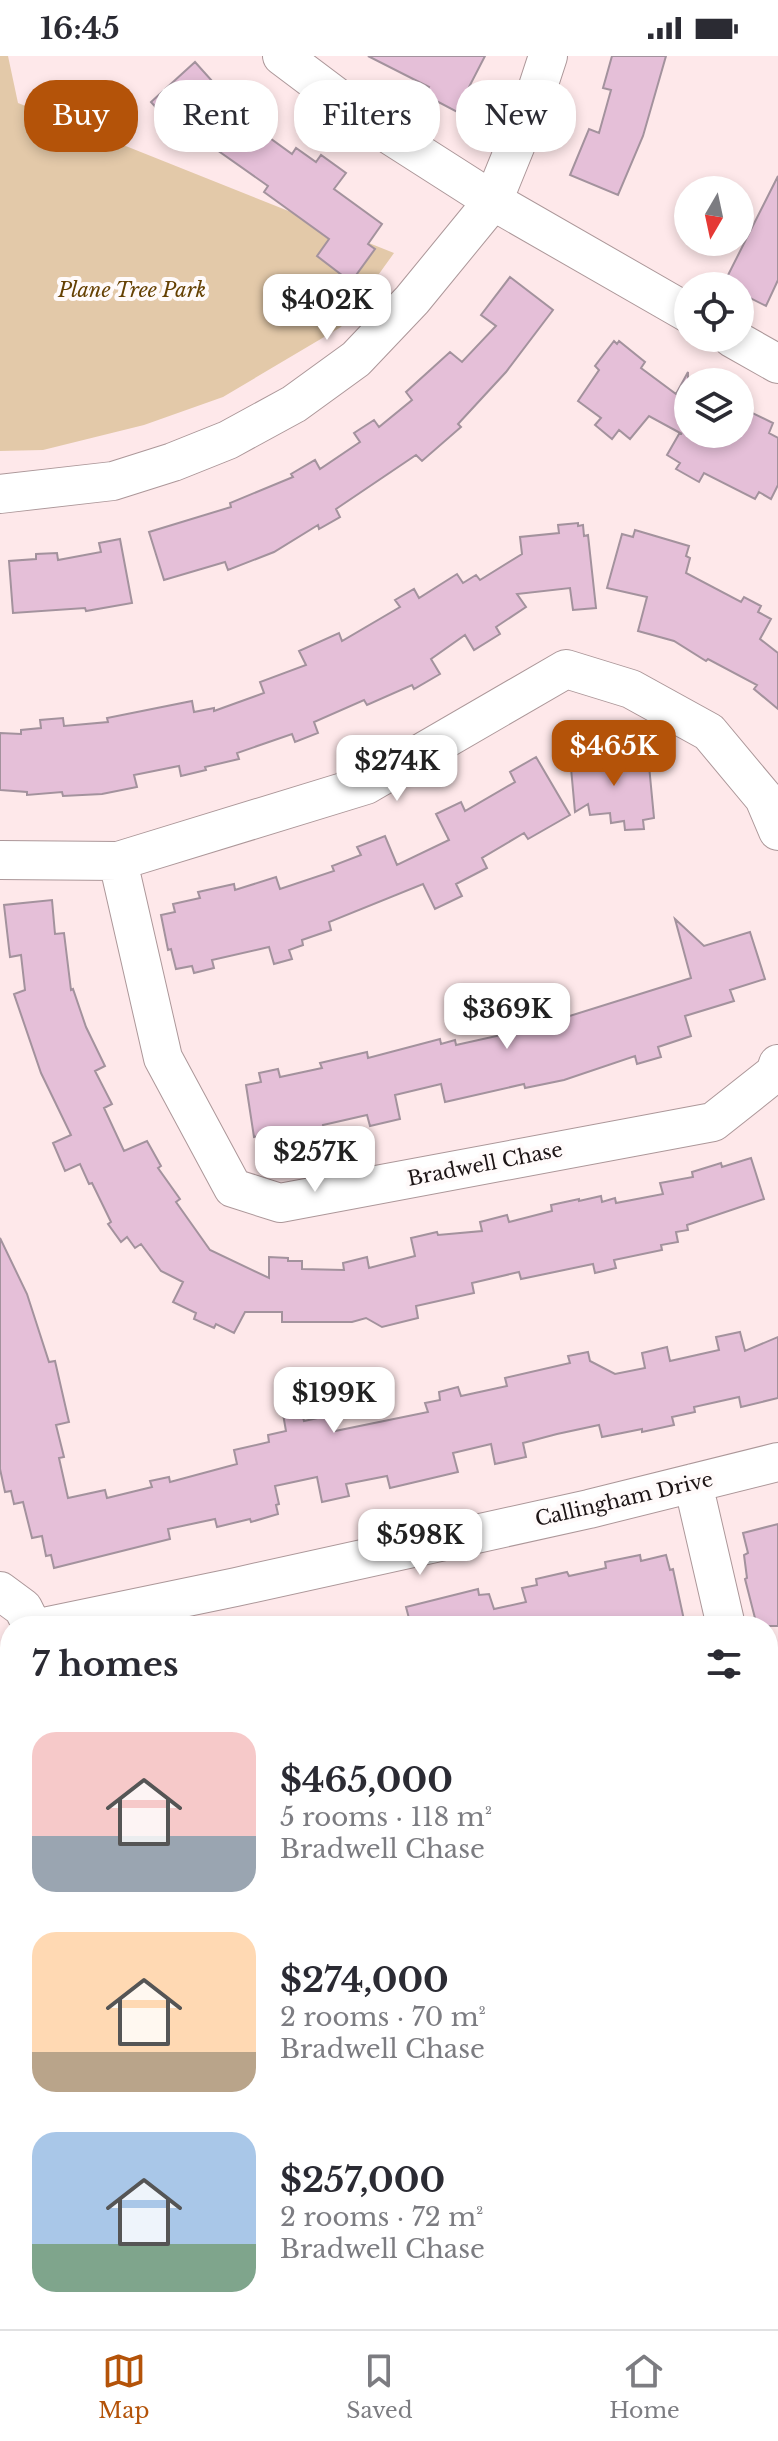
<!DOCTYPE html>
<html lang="en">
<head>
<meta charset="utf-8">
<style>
  body { margin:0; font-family:"Libre Baskerville",serif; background:#f2f2f3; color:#2b2b33; height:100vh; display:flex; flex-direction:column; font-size:30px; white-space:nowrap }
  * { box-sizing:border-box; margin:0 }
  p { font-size:26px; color:#7c7c81 }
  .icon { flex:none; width:44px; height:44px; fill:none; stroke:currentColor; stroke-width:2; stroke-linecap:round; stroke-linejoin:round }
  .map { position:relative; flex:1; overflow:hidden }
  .details { position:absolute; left:0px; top:1560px; width:778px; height:714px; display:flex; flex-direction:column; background:#fff; border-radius:32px 32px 0 0; box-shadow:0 4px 12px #0003 }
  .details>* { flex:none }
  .top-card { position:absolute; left:24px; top:24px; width:730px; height:72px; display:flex; gap:16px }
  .needle { width:52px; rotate:189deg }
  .controls { position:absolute; left:674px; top:120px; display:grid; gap:16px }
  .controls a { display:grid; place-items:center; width:80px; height:80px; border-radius:50%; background:#fff; box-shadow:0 4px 12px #0003; font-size:40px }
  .price { position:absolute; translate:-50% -68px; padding:0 18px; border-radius:16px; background:#fff; color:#222; font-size:26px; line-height:52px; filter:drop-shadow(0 2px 4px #0008) }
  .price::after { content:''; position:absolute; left:50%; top:48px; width:24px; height:18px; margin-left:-12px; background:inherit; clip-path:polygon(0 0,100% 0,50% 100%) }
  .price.active { background:#b45309; color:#fff }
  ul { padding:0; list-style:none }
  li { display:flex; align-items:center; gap:24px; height:200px; padding:0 32px }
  li span { display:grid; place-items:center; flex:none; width:224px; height:160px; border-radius:24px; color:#555 }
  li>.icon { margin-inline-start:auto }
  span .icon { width:96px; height:96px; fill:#fffc; stroke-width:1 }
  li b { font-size:34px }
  h2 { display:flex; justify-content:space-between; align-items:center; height:96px; padding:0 32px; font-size:34px }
  .chip { padding:0 28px; border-radius:32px; background:#fff; box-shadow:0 4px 12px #0003; font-size:28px; line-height:72px }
  .chip.active { background:#b45309; color:#fff }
  .status { display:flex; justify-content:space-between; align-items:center; height:56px; padding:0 40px; background:#fff; direction:ltr }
  .status svg { height:22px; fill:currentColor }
  .tab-bar { display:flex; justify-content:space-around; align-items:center; height:112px; border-top:2px solid #e1e1e2; background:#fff; font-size:22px; color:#7c7c81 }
  .tab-bar a { display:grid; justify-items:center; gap:4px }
  .tab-bar .active { color:#b45309 }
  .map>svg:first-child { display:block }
</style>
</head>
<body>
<div class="status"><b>16:45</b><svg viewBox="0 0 49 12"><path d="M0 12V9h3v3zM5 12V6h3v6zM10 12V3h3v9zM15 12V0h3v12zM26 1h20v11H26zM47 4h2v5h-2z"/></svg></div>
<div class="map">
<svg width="778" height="2273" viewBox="0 0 778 2273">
  <rect width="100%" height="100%" fill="#fee8ea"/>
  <path fill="#e3c9a9" d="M0 0H8L18 47 394 197 341 271 223 341 144 369 43 394 0 395Z"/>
  <path fill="#e5bfd8" stroke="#a3929d" stroke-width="2" d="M368 0H485L469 31 473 33 461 58 425 39 429 31Z
    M612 0H666L643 80 618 139 570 119 589 73 599 77 611 34 603 32Z
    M195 6 213 26 210 28 238 59 292 98 296 92 316 106 321 99 346 117 334 133 382 168 368 188 375 193 351 226 317 200 329 183 264 136 268 130 190 75 183 81 151 46Z
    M778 120V224L766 250 740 237V230L723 229Z
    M510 221 553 254 506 316 458 368 461 371 422 405 416 399 336 453 340 461 319 473 318 469 274 496 228 514 225 506 164 524 149 476 231 451 230 447 293 421 291 418 315 404 320 413 360 386 354 377 374 364 379 371 412 344 406 336 450 296 462 306 496 270 481 259Z
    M614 285 617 288 619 285 645 306 641 312 676 338 688 316V378H740V351L773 367 769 377 778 382V429L771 443 759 436 755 443 704 417 699 426 676 413 680 407 667 399 679 378H682L649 360 630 383 619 374 612 383 595 369 601 362 578 345 599 314 595 310Z
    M578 467V470L583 469 584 480 588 479 596 552 573 554 570 532 517 538 526 551 496 571 500 578 474 594 465 579 431 603 440 618 414 633 412 629 367 649 364 644 314 666 318 677 295 686 292 678 237 697 239 703 205 711 206 714 181 720 179 710 134 719 137 731 102 738 63 740 62 736 27 739V736L0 734V677L21 678V674L41 672 40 664 63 662 64 670 108 666 107 662 192 645 194 656 214 652V655L264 637 260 626 306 609 299 595 339 577 342 585 400 551 395 544 414 533 419 542 457 518 463 527 476 519 480 524 522 498 520 481 559 477 558 469Z
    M635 474 689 490 686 500 690 502 686 517 741 546 744 541 761 550 758 556 771 563 760 583 778 597V653L754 633 757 629 708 603 706 605 674 585 638 575 647 541 607 532 622 478 633 481Z
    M120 483 132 547 86 555 85 552 13 557 9 505 36 503V498L57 497 58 504 101 496 99 487Z
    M610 697V703L648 699 654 762 643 764 644 773 625 774 624 765 611 767 610 757 590 759 588 748 575 756 570 701Z
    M536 701 570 759 528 783 524 777 482 802 487 812 456 828 462 840 435 853 423 828 329 866 331 874 302 884 303 889 289 894 292 903 274 908 269 891 212 904 214 912 194 917 192 910 176 913 171 893 168 894 161 859 175 856 173 848 200 842 198 836 234 828 235 834 276 821 280 833 334 815 332 810 361 799 357 791 385 780 397 809 449 784 436 758 461 746 465 755 515 726 510 716Z
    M52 844 55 878 64 877 71 934 73 933 86 971 105 1010 95 1015 112 1048 104 1052 124 1095 147 1085 161 1110 158 1112 180 1143 176 1146 210 1194 269 1222V1201L288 1202V1205H302V1213L344 1214 343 1207 367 1201 369 1212 415 1200 411 1182 437 1176 438 1179 482 1175 480 1166 507 1159 509 1166 552 1155 551 1149 579 1143V1145L601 1140 602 1146 615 1142 616 1147 663 1138 660 1127 693 1121 692 1116 721 1107 722 1111 751 1102 764 1143 687 1169 688 1174 676 1176 678 1186 661 1189 662 1194 614 1204 616 1212 595 1217 593 1208 521 1223 519 1216 472 1227 474 1237 416 1250 418 1262 382 1271 366 1262 352 1266H282V1256H245L234 1277 216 1268 214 1272 194 1263 196 1257 173 1246 183 1226 161 1215 141 1188 135 1192 127 1181 121 1186 108 1168 111 1166 92 1127 89 1128 80 1108 65 1115 53 1087 71 1079 41 1017 14 938 25 934 21 899 10 901 4 849Z
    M675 863 704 890 750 876 765 923 730 934 734 945 685 960 691 980 658 991 661 1001 637 1008 635 1000 564 1024 525 1032 524 1028 445 1046 441 1028 395 1039 400 1063 370 1070 367 1059 323 1069 325 1078 300 1084 297 1072 254 1081 246 1029 261 1026 259 1017 278 1013 280 1021 322 1012 320 1007 367 996 368 1002 440 983 441 988 455 984 456 989 528 973 691 922Z
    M0 1182 27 1238 49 1306 55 1305 69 1366 56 1369 64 1401 59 1402 68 1442 105 1434 107 1442 152 1431 150 1425 169 1421 170 1426 237 1408 234 1394 269 1386 268 1379 286 1375 283 1358 301 1354 304 1365 331 1359 335 1375 428 1356 425 1347 440 1344 439 1336 458 1331 461 1340 507 1330 505 1322 570 1307 568 1300 588 1296 590 1305 615 1318 645 1312 642 1297 667 1291 670 1305 719 1294 716 1281 740 1276 745 1295 778 1281V1342L741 1351 739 1341 694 1351 695 1356 672 1361 674 1369 642 1376V1373L602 1381 599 1369 557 1378 523 1387 526 1401 495 1408 491 1388 453 1397 458 1416 390 1432 387 1420 346 1428 349 1440 322 1446 317 1421 275 1430 279 1448 276 1449 278 1458 251 1466 250 1463 217 1471 215 1463 168 1473 170 1483 54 1512 51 1499 46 1500 42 1480 32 1482 23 1446 14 1448 11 1435 5 1436 0 1413Z
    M778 1468V1570H757L745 1523 747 1522 744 1499 748 1497 743 1477Z
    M640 1499 641 1505 666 1499 670 1514 673 1513 684 1564 657 1570H411L406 1551 478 1533 479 1539 489 1538 494 1553 526 1546 522 1532 537 1529 536 1523 567 1516 569 1520 606 1512 605 1506Z"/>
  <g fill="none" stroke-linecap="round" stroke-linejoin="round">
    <g stroke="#ac9799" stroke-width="40">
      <path id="minor" d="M282 0 371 67 493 145 688 257
        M732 282 778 308
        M0 438 113 425 173 406 228 384 294 348 356 303 412 244 493 145 532 49 548 0
        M0 804 118 805 366 729 566 613 631 633 709 676 764 742 778 775
        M118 805 163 1002 233 1132 280 1147 713 1066 775 1017 778 1008
        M693 1427 726 1570
        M0 1535 23 1552 32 1570
        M48 1570 236 1531 589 1453 778 1406
        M0 1643 10 1637
        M0 1708 10 1751
        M768 1755 778 1800
        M768 1902 778 1895
        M768 2213 778 2210
        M105 2264 107 2273
        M151 2264 153 2273
        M535 2273 570 2264"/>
    </g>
    <g stroke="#9f5234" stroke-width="46">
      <path id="major" d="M768 2020 778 2017
        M0 2195 10 2193"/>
    </g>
    <use href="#minor" stroke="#fff" stroke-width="38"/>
    <use href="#major" stroke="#efab8f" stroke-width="44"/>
  </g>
  <g text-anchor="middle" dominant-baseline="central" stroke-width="8" stroke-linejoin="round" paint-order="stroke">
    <g font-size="20" font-style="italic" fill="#654103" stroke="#fffafa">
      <text x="132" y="234">Plane Tree Park</text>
    </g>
    <g font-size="20" fill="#1d1516" stroke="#fffafa">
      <text transform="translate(485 1108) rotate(-11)">Bradwell Chase</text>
      <text transform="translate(624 1443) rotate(-13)">Callingham Drive</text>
    </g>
  </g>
</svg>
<div class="controls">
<a><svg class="needle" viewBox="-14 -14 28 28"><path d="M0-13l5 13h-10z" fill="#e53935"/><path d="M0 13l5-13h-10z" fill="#7c7c81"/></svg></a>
<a><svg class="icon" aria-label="locate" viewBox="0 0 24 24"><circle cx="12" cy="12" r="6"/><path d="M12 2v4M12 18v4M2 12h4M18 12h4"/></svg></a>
<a><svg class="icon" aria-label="layers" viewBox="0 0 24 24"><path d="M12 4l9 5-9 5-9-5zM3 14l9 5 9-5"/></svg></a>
</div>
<b class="price" style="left:327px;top:286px">$402K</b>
<b class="price active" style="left:614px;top:732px">$465K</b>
<b class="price" style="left:397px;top:747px">$274K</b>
<b class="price" style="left:507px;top:995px">$369K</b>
<b class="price" style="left:315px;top:1138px">$257K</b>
<b class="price" style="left:334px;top:1379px">$199K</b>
<b class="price" style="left:420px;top:1521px">$598K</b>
<div class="top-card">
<a class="chip active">Buy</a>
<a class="chip">Rent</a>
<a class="chip">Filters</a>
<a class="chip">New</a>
</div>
<section class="details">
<h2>7 homes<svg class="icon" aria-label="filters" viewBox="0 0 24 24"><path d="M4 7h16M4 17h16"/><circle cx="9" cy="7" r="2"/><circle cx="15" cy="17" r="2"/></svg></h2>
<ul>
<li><span style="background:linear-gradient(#f6c9c9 65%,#9aa5b1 0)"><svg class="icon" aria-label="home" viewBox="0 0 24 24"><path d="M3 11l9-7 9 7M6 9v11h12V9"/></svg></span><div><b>$465,000</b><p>5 rooms · 118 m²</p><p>Bradwell Chase</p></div></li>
<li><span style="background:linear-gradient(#ffd9b3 75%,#b9a48a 0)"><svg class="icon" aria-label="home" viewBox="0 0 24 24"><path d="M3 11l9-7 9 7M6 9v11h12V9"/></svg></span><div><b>$274,000</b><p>2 rooms · 70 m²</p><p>Bradwell Chase</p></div></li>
<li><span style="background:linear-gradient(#a9c7e8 70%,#7fa58c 0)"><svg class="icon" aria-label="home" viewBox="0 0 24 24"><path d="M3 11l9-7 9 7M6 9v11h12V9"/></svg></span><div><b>$257,000</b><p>2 rooms · 72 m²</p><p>Bradwell Chase</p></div></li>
</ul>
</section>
</div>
<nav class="tab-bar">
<a class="active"><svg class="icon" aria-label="map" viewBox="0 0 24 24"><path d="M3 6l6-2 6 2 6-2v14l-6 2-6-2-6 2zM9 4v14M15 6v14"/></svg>Map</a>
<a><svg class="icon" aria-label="saved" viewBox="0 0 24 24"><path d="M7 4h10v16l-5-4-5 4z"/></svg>Saved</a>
<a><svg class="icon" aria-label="home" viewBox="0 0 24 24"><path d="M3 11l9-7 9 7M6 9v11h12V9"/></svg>Home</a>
</nav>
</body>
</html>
